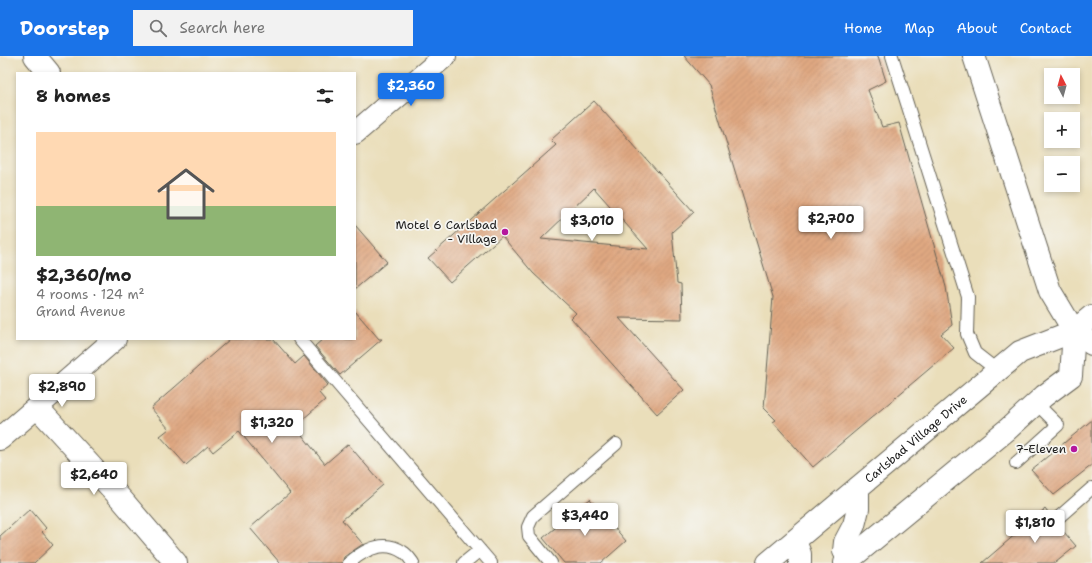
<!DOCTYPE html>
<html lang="en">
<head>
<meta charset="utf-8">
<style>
  body { margin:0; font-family:"Shantell Sans",sans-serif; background:#f2f2f2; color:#222; height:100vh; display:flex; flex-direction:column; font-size:15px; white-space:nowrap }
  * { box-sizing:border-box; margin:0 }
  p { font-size:13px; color:#767676 }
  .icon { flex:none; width:22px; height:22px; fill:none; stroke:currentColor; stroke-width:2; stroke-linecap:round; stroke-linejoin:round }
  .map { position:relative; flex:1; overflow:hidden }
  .panel { position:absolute; left:16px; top:16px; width:340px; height:268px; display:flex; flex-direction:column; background:#fff; border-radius:0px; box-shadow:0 2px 6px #0003 }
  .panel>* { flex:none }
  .needle { width:26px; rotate:354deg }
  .fabs { position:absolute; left:1044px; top:12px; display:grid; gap:8px }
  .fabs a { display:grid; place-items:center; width:36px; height:36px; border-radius:0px; background:#fff; box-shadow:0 2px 6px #0003; font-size:20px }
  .price { position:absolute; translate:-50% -34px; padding:0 9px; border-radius:4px; background:#fff; color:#222; font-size:13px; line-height:26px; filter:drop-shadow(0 1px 2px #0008) }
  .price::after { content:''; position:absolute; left:50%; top:24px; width:12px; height:9px; margin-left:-6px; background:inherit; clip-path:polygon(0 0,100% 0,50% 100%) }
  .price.active { background:#1a73e8; color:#fff }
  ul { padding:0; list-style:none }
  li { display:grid; align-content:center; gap:8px; height:212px; padding:0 20px }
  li+li { border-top:1px solid #e0e0e0 }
  li span { display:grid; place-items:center; height:124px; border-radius:0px; color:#555 }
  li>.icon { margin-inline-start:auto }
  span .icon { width:72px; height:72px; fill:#fffc; stroke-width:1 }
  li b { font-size:17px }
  h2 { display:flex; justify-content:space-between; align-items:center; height:48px; padding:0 20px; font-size:17px }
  header { display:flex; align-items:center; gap:24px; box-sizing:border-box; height:56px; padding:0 20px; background:#1a73e8; color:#fff }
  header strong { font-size:19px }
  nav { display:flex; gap:22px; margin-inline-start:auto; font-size:14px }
  .search { width:280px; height:36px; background:#f2f2f2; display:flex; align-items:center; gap:10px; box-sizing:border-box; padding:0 14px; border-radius:0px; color:#767676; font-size:15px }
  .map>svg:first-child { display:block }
</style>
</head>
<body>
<header>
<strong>Doorstep</strong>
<div class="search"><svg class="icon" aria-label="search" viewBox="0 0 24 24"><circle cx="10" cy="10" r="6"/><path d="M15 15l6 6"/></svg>Search here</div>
<nav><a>Home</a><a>Map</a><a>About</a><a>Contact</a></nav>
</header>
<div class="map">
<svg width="1092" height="507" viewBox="0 0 1092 507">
  <defs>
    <pattern id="building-hatch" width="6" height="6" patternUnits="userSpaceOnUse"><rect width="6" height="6" fill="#dfa781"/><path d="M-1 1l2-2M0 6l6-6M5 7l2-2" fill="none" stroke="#bf8f6f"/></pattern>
  </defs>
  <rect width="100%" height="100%" fill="#f6f6f2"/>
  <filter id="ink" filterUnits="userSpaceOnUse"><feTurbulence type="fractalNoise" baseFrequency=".025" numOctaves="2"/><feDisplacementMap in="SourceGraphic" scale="8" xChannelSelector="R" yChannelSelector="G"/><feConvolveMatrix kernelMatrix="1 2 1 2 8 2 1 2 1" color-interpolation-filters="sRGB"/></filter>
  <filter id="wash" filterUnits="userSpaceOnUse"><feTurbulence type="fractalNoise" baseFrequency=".012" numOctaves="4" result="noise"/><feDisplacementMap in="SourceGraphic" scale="16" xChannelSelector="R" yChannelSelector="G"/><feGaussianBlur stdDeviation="0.9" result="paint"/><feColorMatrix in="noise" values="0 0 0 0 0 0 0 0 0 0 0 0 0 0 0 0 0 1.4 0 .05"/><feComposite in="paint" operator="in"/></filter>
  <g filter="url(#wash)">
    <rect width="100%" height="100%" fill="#eadeba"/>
    <g id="blocks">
      <path fill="url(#building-hatch)" fill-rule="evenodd" d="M684 0H878L886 25 868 34 882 71 899 67 946 231 952 269 941 278 954 292 813 411 773 366 776 364 764 352 773 241 709 29Z
        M594 45 694 156 672 176 677 227 681 228 682 263 619 262 684 334 657 358 571 262 576 257 533 217 502 180 450 226 428 202 556 89 551 84ZM594 132 648 193 541 183Z
        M355 169 387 206 355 233Z
        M355 255 379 283H382L340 319 315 290 323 283H355Z
        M230 283H273L295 308 304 300 328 329 319 337 325 344 295 370 325 408 348 388 383 429 342 464 363 488 344 501 342 507H280L250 472 290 437 239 375 213 396 208 390 186 409 160 380 169 373 151 352Z
        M1092 364V409L1054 439 1031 414Z
        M590 443 626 485 601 507H564L543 482Z
        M30 453 46 472 42 476 53 489 34 507H0V480Z
        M1045 453 1052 462 1053 466 1057 468 1076 490 1055 507H982Z"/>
    </g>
  </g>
  <g filter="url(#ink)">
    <use href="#blocks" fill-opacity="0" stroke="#646053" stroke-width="1"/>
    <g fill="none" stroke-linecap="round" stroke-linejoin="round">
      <g stroke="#646053" stroke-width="14">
        <path id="lane" d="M892 0 968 241 967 278 975 297 998 315
          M299 283 491 507
          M1016 407 1058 369 1036 347
          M1059 461 1092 432
          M349 507C364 494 384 483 403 496 407 498 410 503 413 507
          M464 507 480 494
          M551 507 529 480 528 471 533 460 616 388"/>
      </g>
      <g stroke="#646053" stroke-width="24">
        <path id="street" d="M35 0 49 17
          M355 77 445 0
          M37 351 115 283"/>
      </g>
      <g stroke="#646053" stroke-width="24">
        <path id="secondary" d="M0 383 37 351 123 445 176 507"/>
      </g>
      <g stroke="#646053" stroke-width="24">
        <g id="primary">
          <path d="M795 485 800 498V507"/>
          <path d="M849 504 844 495 845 486 854 469 858 453V432"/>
          <path id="s1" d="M768 507 1020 296 1074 275 1092 260"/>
          <path d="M845 507 1008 373 1044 340 1071 320 1074 275"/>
        </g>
      </g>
      <g stroke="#646053" stroke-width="24">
        <path id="highway" d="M974 0 1050 235 1074 275 1092 288"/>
      </g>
      <use href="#lane" stroke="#fff" stroke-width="12"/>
      <use href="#street" stroke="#fff" stroke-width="22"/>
      <use href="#secondary" stroke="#fff" stroke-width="22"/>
      <use href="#primary" stroke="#fff" stroke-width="22"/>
      <use href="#highway" stroke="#fff" stroke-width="22"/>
    </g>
  </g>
  <g fill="#b5179e" stroke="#f6f6f2" stroke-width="1.5">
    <circle cx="505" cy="176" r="4"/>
    <circle cx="1074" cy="393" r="4"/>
  </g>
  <g text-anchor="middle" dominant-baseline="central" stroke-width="3.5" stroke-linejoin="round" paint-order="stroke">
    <g font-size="12" fill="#1c1c1c" stroke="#f6f6f2" text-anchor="end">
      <text x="497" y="169">Motel 6 Carlsbad<tspan x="497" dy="14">- Village</tspan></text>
      <text x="1066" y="393">7-Eleven</text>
    </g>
    <g font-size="12" fill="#1c1c1c" stroke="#f6f6f2">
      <text stroke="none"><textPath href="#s1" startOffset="193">Carlsbad Village Drive</textPath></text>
    </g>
  </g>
</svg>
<div class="fabs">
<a><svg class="needle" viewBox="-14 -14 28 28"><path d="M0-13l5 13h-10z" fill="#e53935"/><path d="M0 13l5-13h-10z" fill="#767676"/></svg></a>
<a>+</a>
<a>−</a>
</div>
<b class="price active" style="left:411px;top:51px">$2,360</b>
<b class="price" style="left:831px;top:184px">$2,700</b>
<b class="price" style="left:592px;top:186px">$3,010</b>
<b class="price" style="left:62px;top:352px">$2,890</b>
<b class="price" style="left:272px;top:388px">$1,320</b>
<b class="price" style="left:94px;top:440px">$2,640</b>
<b class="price" style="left:585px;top:481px">$3,440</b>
<b class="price" style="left:1035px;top:488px">$1,810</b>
<section class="panel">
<h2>8 homes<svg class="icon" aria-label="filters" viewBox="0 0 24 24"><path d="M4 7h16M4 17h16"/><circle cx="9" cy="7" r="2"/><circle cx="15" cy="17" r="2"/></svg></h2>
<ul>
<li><span style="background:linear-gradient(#ffd9b3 60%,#8fb573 0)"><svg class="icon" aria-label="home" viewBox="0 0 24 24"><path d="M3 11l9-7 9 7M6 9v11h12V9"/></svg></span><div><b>$2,360/mo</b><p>4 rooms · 124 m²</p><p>Grand Avenue</p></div></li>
</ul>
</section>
</div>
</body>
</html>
